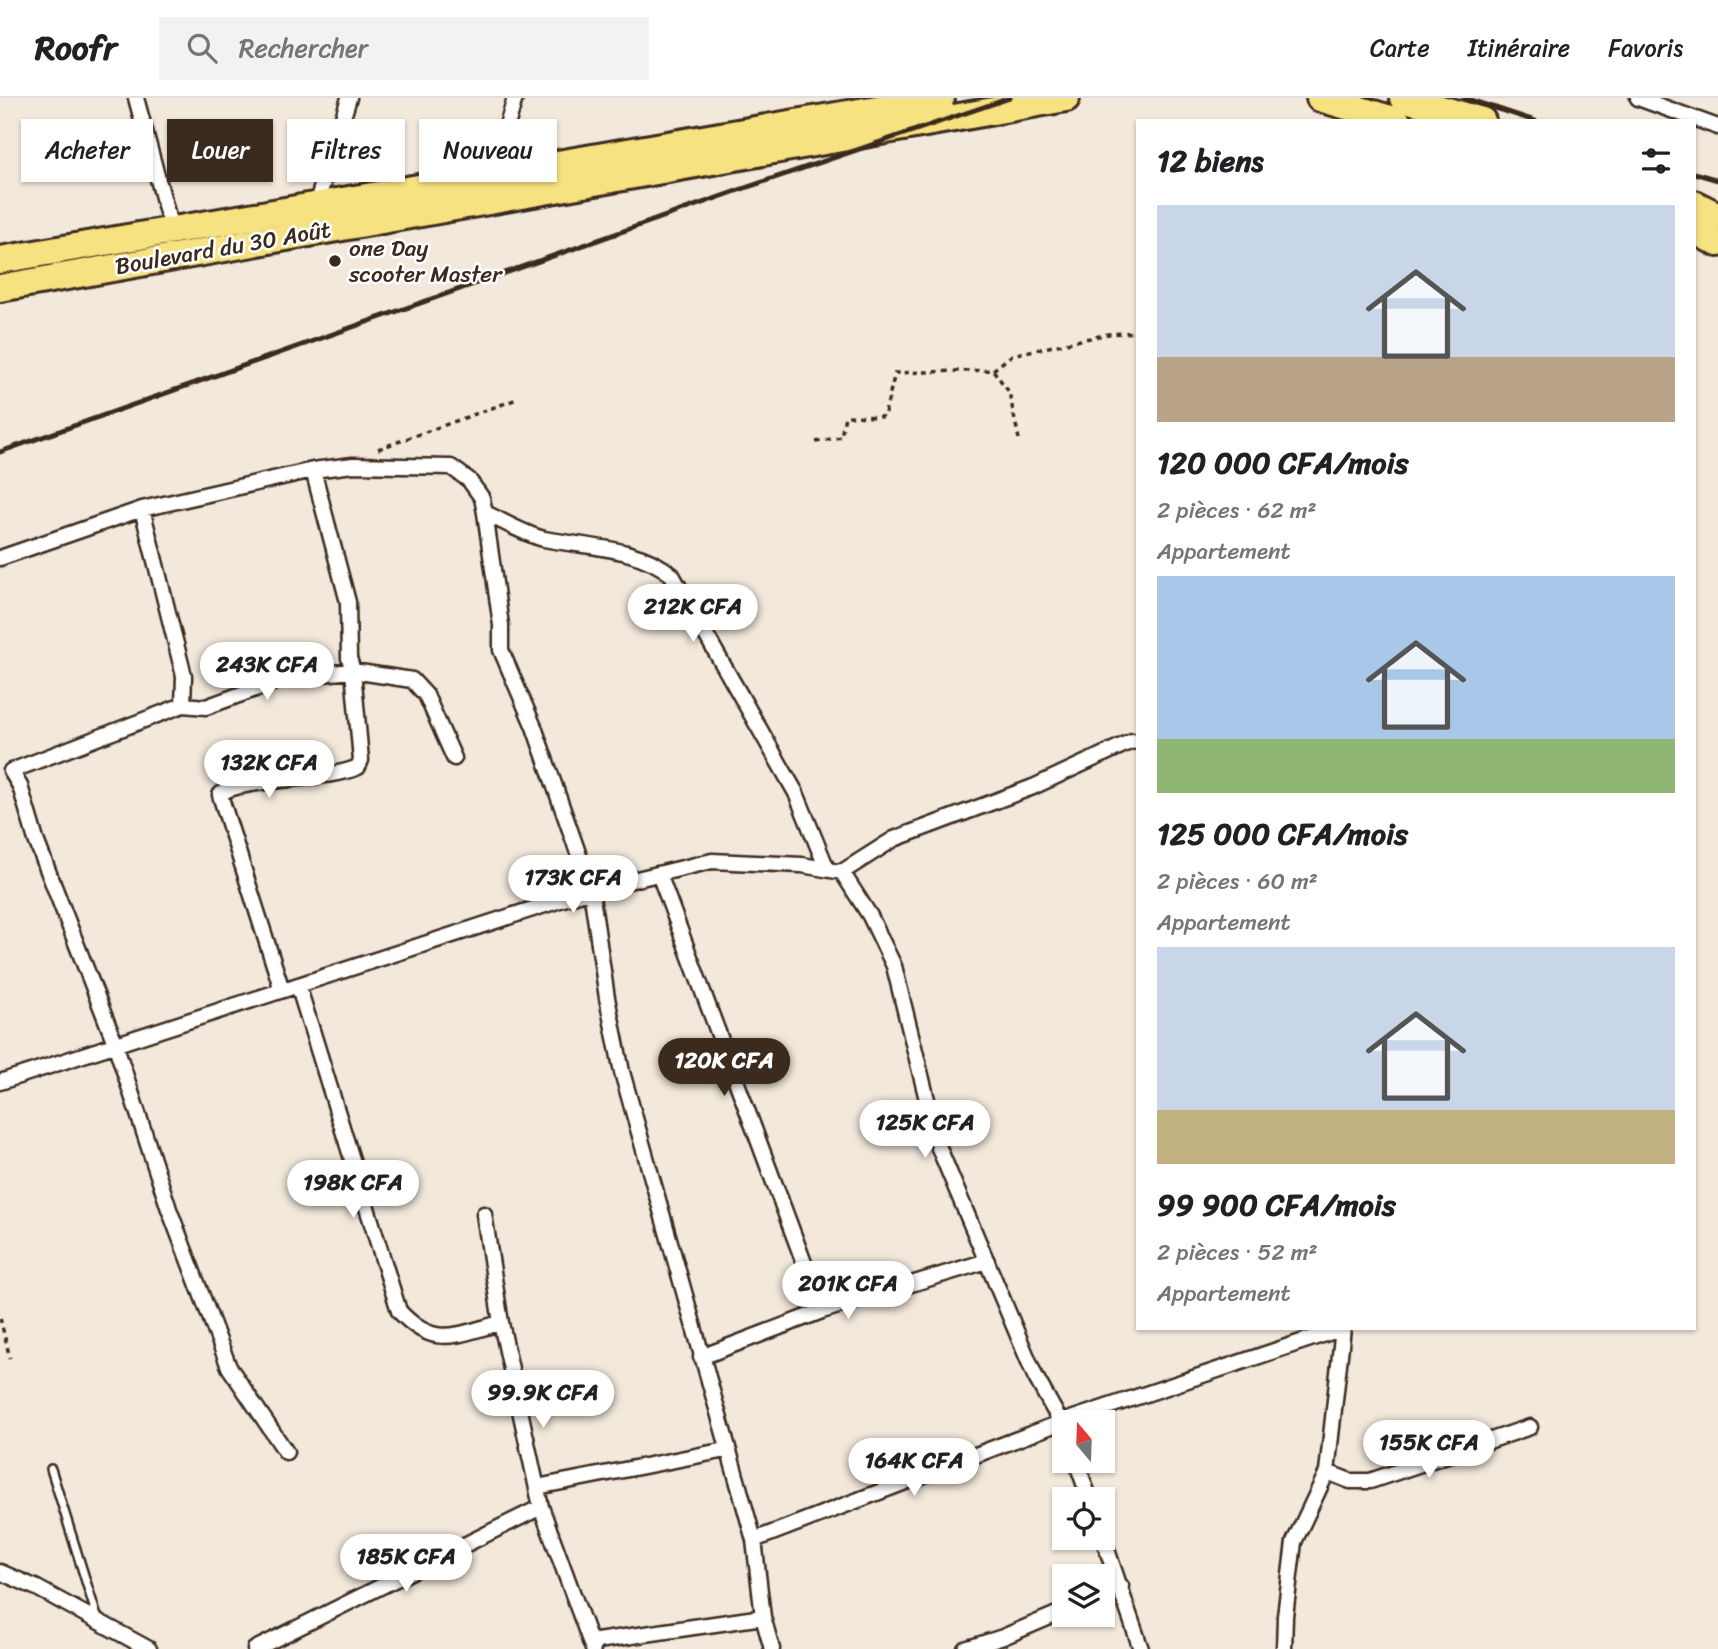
<!DOCTYPE html>
<html lang="fr">
<head>
<meta charset="utf-8">
<style>
  body { margin:0; font-family:Sriracha,sans-serif; background:#f2f2f2; color:#202124; height:100vh; display:flex; flex-direction:column; font-size:26px; white-space:nowrap }
  * { box-sizing:border-box; margin:0 }
  p { font-size:23px; color:#757577 }
  .icon { flex:none; width:38px; height:38px; fill:none; stroke:currentColor; stroke-width:2; stroke-linecap:round; stroke-linejoin:round }
  .map { position:relative; flex:1; overflow:hidden }
  .details { position:absolute; left:1136px; top:21px; width:560px; height:1211px; display:flex; flex-direction:column; background:#fff; border-radius:0px; box-shadow:0 2px 5px #0004 }
  .details>* { flex:none }
  .top-card { position:absolute; left:21px; top:21px; width:665px; height:63px; display:flex; gap:14px }
  .needle { width:46px; rotate:341deg }
  .controls { position:absolute; left:1052px; top:1312px; display:grid; gap:14px }
  .controls a { display:grid; place-items:center; width:63px; height:63px; border-radius:0px; background:#fff; box-shadow:0 2px 5px #0004; font-size:35px }
  .price { position:absolute; translate:-50% -60px; padding:0 16px; border-radius:24px; background:#fff; color:#222; font-size:23px; line-height:46px; filter:drop-shadow(0 2px 4px #0008) }
  .price::after { content:''; position:absolute; left:50%; top:42px; width:21px; height:16px; margin-left:-10px; background:inherit; clip-path:polygon(0 0,100% 0,50% 100%) }
  .price.selected { background:#3b2a1e; color:#fff }
  ul { padding:0; list-style:none }
  li { display:grid; align-content:center; gap:14px; height:371px; padding:0 21px }
  li span { display:grid; place-items:center; height:217px; border-radius:0px; color:#555 }
  li>.icon { margin-inline-start:auto }
  span .icon { width:126px; height:126px; fill:#fffc; stroke-width:1 }
  li b { font-size:30px }
  h2 { display:flex; justify-content:space-between; align-items:center; height:84px; padding:0 21px; font-size:30px }
  .tag { padding:0 24px; border-radius:0px; background:#fff; box-shadow:0 2px 5px #0004; font-size:24px; line-height:63px }
  .tag.selected { background:#3b2a1e; color:#fff }
  header { display:flex; align-items:center; gap:42px; box-sizing:border-box; height:98px; padding:0 35px; background:#fff; border-bottom:2px solid #e0e0e0 }
  header strong { font-size:33px }
  nav { display:flex; gap:38px; margin-inline-start:auto; font-size:24px }
  .search { width:490px; height:63px; background:#f2f2f2; display:flex; align-items:center; gap:18px; box-sizing:border-box; padding:0 24px; border-radius:0px; color:#757577; font-size:26px }
  .map>svg:first-child { display:block }
</style>
</head>
<body>
<header>
<strong>Roofr</strong>
<div class="search"><svg class="icon" aria-label="search" viewBox="0 0 24 24"><circle cx="10" cy="10" r="6"/><path d="M15 15l6 6"/></svg>Rechercher</div>
<nav><a>Carte</a><a>Itinéraire</a><a>Favoris</a></nav>
</header>
<div class="map">
<svg width="1718" height="1551" viewBox="0 0 1718 1551">
  <rect width="100%" height="100%" fill="#f2e8db"/>
  <filter id="ink" filterUnits="userSpaceOnUse"><feTurbulence type="fractalNoise" baseFrequency=".0143" numOctaves="2"/><feDisplacementMap in="SourceGraphic" scale="14" xChannelSelector="R" yChannelSelector="G"/><feConvolveMatrix kernelMatrix="1 2 1 2 8 2 1 2 1" color-interpolation-filters="sRGB"/></filter>
  <g filter="url(#ink)">
    <g fill="none" stroke-linecap="round" stroke-linejoin="round">
      <g stroke="#3b2a1e" stroke-width="12">
        <path id="lane" d="M51 1371 98 1522"/>
      </g>
      <g stroke="#3b2a1e" stroke-width="19">
        <path id="street" d="M136 0 172 133
          M1638 0 1718 29
          M493 76 515 0
          M316 107 349 0
          M313 372 348 504 349 560 353 573 412 582 426 597 454 660
          M485 415C503 423 524 436 544 441 586 449 639 449 672 477L796 695 827 771
          M0 460 142 411
          M183 607 206 609 288 579 353 573 361 662 358 669C330 683 232 680 220 697L282 892
          M842 774 870 818 894 868 939 1050 1035 1278 1064 1330
          M659 776 822 1213
          M298 887 399 1213C435 1252 456 1236 501 1225
          M0 984 591 792 712 763 802 767 842 774 894 741 1033 689 1132 643 1138 644
          M484 1116 501 1225 541 1409 593 1551
          M701 1259 822 1213 987 1163
          M286 1354 229 1269 169 1111 115 945 36 742 20 688 11 673 183 607 184 578 142 411 313 372 353 367 451 369 469 382 482 400 485 415 501 527V552L534 629 591 792 607 900 622 974 754 1442 763 1519 772 1551
          M1076 1363 1090 1402
          M1327 1374 1350 1383H1370L1530 1329
          M537 1389 726 1352
          M1102 1437 1141 1551
          M754 1442 1062 1324 1343 1230
          M0 1474 37 1490 149 1551
          M1102 1496 1121 1488
          M590 1544 763 1519
          M255 1551 541 1409
          M965 1551 1003 1539 1064 1513
          M1284 1551 1285 1518 1294 1444 1327 1374 1343 1230"/>
      </g>
      <g stroke="#3b2a1e" stroke-width="32">
        <path id="highway" d="M1320 0 1397 23
          M1403 0 1482 23
          M1694 106 1718 118
          M1694 132 1718 145
          M0 162 941 0
          M0 190 1066 0"/>
      </g>
      <path stroke="#3b2a1e" stroke-width="3.5" stroke-dasharray="5 5" stroke-linecap="butt" d="M993 272 1012 257 1108 236 1138 234
        M816 344 841 339 845 318 884 319 895 275 993 272 1009 294 1019 341
        M378 351 517 301
        M0 1220 10 1260"/>
      <use href="#lane" stroke="#fff" stroke-width="7"/>
      <use href="#street" stroke="#fff" stroke-width="14"/>
      <use href="#highway" stroke="#f7e281" stroke-width="26"/>
      <path stroke="#3b2a1e" stroke-width="5" d="M1465 0 1535 23
        M1694 75 1718 82
        M0 354 742 91 1010 0"/>
    </g>
  </g>
  <circle fill="#3b2a1e" stroke="#fff" stroke-width="2.5" cx="335" cy="163" r="7"/>
  <g text-anchor="middle" dominant-baseline="central" stroke-width="5" stroke-linejoin="round" paint-order="stroke">
    <g font-size="23" fill="#3b2a1e" stroke="#fff">
      <text transform="translate(223 150) rotate(-10)">Boulevard du 30 Août</text>
    </g>
    <g font-size="23" fill="#3b2a1e" stroke="#fff" text-anchor="start">
      <text x="349" y="150">one Day<tspan x="349" dy="26">scooter Master</tspan></text>
    </g>
  </g>
</svg>
<div class="controls">
<a><svg class="needle" viewBox="-14 -14 28 28"><path d="M0-13l5 13h-10z" fill="#e53935"/><path d="M0 13l5-13h-10z" fill="#757577"/></svg></a>
<a><svg class="icon" aria-label="locate" viewBox="0 0 24 24"><circle cx="12" cy="12" r="6"/><path d="M12 2v4M12 18v4M2 12h4M18 12h4"/></svg></a>
<a><svg class="icon" aria-label="layers" viewBox="0 0 24 24"><path d="M12 4l9 5-9 5-9-5zM3 14l9 5 9-5"/></svg></a>
</div>
<b class="price" style="left:693px;top:546px">212K CFA</b>
<b class="price" style="left:267px;top:604px">243K CFA</b>
<b class="price" style="left:269px;top:702px">132K CFA</b>
<b class="price" style="left:573px;top:817px">173K CFA</b>
<b class="price selected" style="left:724px;top:1000px">120K CFA</b>
<b class="price" style="left:925px;top:1062px">125K CFA</b>
<b class="price" style="left:353px;top:1122px">198K CFA</b>
<b class="price" style="left:848px;top:1223px">201K CFA</b>
<b class="price" style="left:543px;top:1332px">99.9K CFA</b>
<b class="price" style="left:1429px;top:1382px">155K CFA</b>
<b class="price" style="left:914px;top:1400px">164K CFA</b>
<b class="price" style="left:406px;top:1496px">185K CFA</b>
<div class="top-card">
<a class="tag">Acheter</a>
<a class="tag selected">Louer</a>
<a class="tag">Filtres</a>
<a class="tag">Nouveau</a>
</div>
<section class="details">
<h2>12 biens<svg class="icon" aria-label="filters" viewBox="0 0 24 24"><path d="M4 7h16M4 17h16"/><circle cx="9" cy="7" r="2"/><circle cx="15" cy="17" r="2"/></svg></h2>
<ul>
<li><span style="background:linear-gradient(#c9d6e8 70%,#b9a48a 0)"><svg class="icon" aria-label="home" viewBox="0 0 24 24"><path d="M3 11l9-7 9 7M6 9v11h12V9"/></svg></span><div><b>120 000 CFA/mois</b><p>2 pièces · 62 m²</p><p>Appartement</p></div></li>
<li><span style="background:linear-gradient(#a9c7e8 75%,#8fb573 0)"><svg class="icon" aria-label="home" viewBox="0 0 24 24"><path d="M3 11l9-7 9 7M6 9v11h12V9"/></svg></span><div><b>125 000 CFA/mois</b><p>2 pièces · 60 m²</p><p>Appartement</p></div></li>
<li><span style="background:linear-gradient(#c9d6e8 75%,#c2b280 0)"><svg class="icon" aria-label="home" viewBox="0 0 24 24"><path d="M3 11l9-7 9 7M6 9v11h12V9"/></svg></span><div><b>99 900 CFA/mois</b><p>2 pièces · 52 m²</p><p>Appartement</p></div></li>
</ul>
</section>
</div>
</body>
</html>
